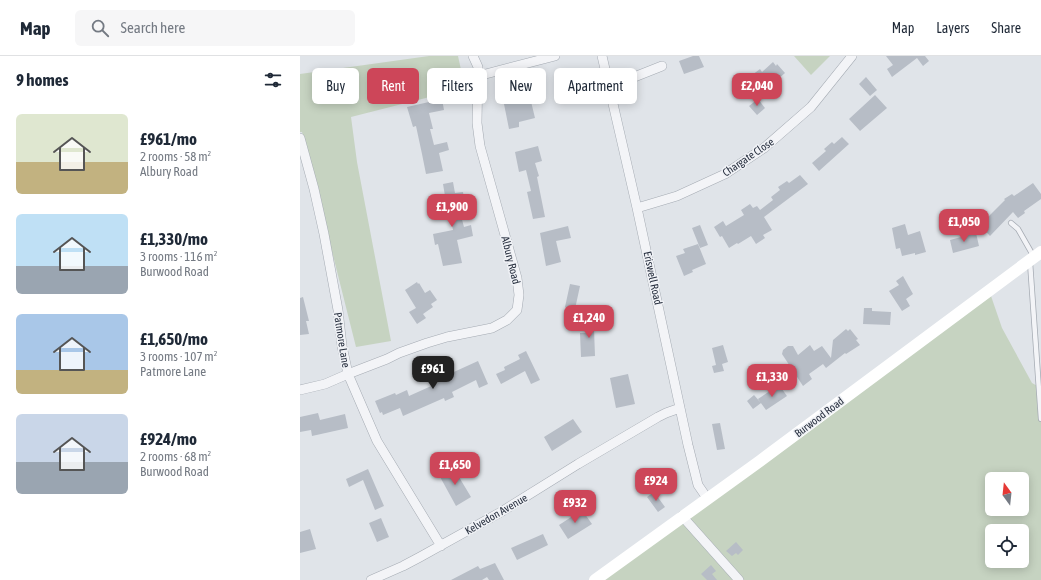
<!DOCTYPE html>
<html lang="en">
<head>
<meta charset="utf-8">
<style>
  body { margin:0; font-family:"Asap Condensed",sans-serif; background:#f6f6f7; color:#1f2937; height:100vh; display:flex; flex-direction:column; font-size:15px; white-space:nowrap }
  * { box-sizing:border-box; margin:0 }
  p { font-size:13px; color:#747a83 }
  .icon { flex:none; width:22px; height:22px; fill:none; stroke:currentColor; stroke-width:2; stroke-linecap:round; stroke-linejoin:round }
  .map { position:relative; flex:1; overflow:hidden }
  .side { display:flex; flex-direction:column; background:#fff; width:300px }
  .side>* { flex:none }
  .banner { position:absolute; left:12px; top:12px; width:380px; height:36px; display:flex; gap:8px }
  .needle { width:26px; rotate:345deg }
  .tools { position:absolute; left:685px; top:416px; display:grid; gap:8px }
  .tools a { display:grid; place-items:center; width:44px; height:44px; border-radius:6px; background:#fff; box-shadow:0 2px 10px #0003; font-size:20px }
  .price { position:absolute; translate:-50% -34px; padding:0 9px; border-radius:8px; background:#cd4659; color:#fff; font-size:13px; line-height:26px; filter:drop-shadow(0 1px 2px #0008) }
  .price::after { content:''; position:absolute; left:50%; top:24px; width:12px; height:9px; margin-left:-6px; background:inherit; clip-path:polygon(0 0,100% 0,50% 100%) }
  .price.selected { background:#222; color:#fff }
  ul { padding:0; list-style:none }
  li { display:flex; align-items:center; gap:12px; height:100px; padding:0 16px }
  li span { display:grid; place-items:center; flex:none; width:112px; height:80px; border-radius:6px; color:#555 }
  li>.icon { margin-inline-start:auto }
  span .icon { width:48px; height:48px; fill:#fffc; stroke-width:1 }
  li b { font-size:17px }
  h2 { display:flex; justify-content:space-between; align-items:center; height:48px; padding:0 16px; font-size:17px }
  .tag { padding:0 14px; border-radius:6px; background:#fff; box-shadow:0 2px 10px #0003; font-size:14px; line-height:36px }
  .tag.selected { background:#cd4659; color:#fff }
  header { display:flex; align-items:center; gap:24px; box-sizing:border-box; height:56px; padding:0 20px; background:#fff; border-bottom:1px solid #e0e1e3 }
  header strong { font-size:19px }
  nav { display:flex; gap:22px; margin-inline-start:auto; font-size:14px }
  .search { width:280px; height:36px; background:#f6f6f7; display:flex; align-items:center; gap:10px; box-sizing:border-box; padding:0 14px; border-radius:6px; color:#747a83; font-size:15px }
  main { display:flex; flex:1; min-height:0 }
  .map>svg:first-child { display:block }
</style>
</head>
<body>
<header>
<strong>Map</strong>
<div class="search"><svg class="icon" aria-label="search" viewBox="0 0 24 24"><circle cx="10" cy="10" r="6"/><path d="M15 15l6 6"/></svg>Search here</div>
<nav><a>Map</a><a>Layers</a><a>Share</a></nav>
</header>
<main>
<section class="side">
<h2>9 homes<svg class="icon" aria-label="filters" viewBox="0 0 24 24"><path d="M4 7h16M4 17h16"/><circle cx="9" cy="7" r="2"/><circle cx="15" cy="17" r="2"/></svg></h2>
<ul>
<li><span style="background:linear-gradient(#dfe7d0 60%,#c2b280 0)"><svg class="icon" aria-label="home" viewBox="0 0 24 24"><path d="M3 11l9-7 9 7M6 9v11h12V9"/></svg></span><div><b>£961/mo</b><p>2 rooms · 58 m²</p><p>Albury Road</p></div></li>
<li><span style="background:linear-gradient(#bfe0f5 65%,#9aa5b1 0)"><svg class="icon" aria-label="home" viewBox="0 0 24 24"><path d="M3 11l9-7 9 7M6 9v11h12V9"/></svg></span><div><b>£1,330/mo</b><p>3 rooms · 116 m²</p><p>Burwood Road</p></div></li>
<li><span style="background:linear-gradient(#a9c7e8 70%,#c2b280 0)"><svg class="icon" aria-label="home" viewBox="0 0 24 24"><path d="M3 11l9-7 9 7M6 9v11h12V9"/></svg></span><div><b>£1,650/mo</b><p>3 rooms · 107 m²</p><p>Patmore Lane</p></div></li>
<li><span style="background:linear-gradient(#c9d6e8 60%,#9aa5b1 0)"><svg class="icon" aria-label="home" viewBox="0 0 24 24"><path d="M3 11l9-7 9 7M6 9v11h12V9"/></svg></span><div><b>£924/mo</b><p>2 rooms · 68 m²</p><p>Burwood Road</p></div></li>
</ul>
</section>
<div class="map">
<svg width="741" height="524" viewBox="0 0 741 524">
  <rect width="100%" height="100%" fill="#e0e4e9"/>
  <path fill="#c6d3c1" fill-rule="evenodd" d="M129 0H158L165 32 51 61 57 106 91 285 56 291 2 76H0V18Z
    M494 0H530L511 19Z
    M691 240 702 272 732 327 741 332V524H304ZM692 423H722V453H692ZM692 475H722V505H692Z"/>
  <path fill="#b7bdc6" d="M393 0H399L404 11 384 18 379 5Z
    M586 0H625L629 5 623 10 617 2 592 21 587 13 593 9Z
    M473 6 476 10 477 8 485 17 456 42 448 34 458 26 452 19 460 13 462 16Z
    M566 21 577 34 570 40 559 28Z
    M225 25 226 29H227L235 62 219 66V71L209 73 203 43 202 44 200 33 209 31 208 29Z
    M575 39 587 52 560 75 549 63Z
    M142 43 144 54 129 57 133 73H130L134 89 147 86 149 94 139 97 143 115 126 118 122 98 116 70 113 71 107 51Z
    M458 43 465 52 457 59 449 50Z
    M542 81 549 88 519 115 512 107 526 95 524 93 532 86 534 88Z
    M238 90 242 105 235 107 239 120 237 121 245 161 233 163 227 136 231 135 226 114 219 116 215 96Z
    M500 119 508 128 464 161 472 174 463 179 465 182 456 188 451 180 438 188 437 187 429 192 422 180 420 181 414 171 423 165 426 170 444 159 441 154 450 148 453 152 457 150 460 154 473 144 471 141 480 134 478 131 487 125 489 127Z
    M153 126 155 137 163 136 164 143 157 145 164 171 171 169 173 180 157 184 162 207 143 210 138 188 135 189 133 178 153 174 147 147 141 148 140 141 145 140 143 128Z
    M733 127 741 138V143L724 155 725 157 718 162 713 156 690 180 677 166 684 159 687 162 705 144 704 143 712 138 714 140Z
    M605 168 608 179 620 175 626 196 615 199V197L602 200 600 192 596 193 592 172Z
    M400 169 408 189 400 192 392 172Z
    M268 170 271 182 256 185 261 206 246 210 240 177Z
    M676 177 679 190 653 197 650 184Z
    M398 188 406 208 392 214 393 216 384 220 376 200 385 197 383 193Z
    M603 220 613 238 606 243 610 250 602 255 589 235 599 229 596 225Z
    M117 226 118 228 119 227 125 237 130 234 137 244 131 248 133 251 123 258 126 262 117 268 109 256 116 252 105 234Z
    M270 228 280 230 275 253 265 251Z
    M3 241 9 265H6L9 278 0 279V242Z
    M564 252H572V255L591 256 590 269 563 268Z
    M286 263H297V273H294L295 300 281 301 280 277H286Z
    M546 273 548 275 550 273 558 283 556 284 560 289 546 298 545 297 526 312 523 308 509 318 512 323 503 330 482 298 483 294 488 290H493L498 299 510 289 514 295 522 290 531 302 533 284Z
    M423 289 428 306 422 308 424 315 414 317 412 310 416 309 412 292Z
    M226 295 240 324 231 328 225 315 201 328 196 318 205 314 204 311 220 303 218 299Z
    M178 305 188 328 179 332 176 324 152 336 154 341 145 345 144 342 103 360 100 352 83 359 82 356 80 357 75 345 95 337 96 339 107 334 109 340 138 327 132 313 140 309 145 320Z
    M328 318 335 348 316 352 310 322Z
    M479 329 487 340 466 354 458 343Z
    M454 339 461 347 453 353 447 345Z
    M18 357 20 364 45 358 48 372 12 380 11 374 0 376V361Z
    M273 363 282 376 252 395 244 381Z
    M420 367 425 393 417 394 412 368Z
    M153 411 171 441 156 450 139 419Z
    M68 413 84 450 75 454 63 424 49 431 46 423Z
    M354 436 365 451 358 456 347 441Z
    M282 454 292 468 268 483 259 469Z
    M81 462 89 481 77 486 69 467Z
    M10 473 16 493 0 497V476Z
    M243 478 248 489 217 504 211 492Z
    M436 486 443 494 438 499 436 497 432 500 426 495Z
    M195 507 204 524H189L187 521 182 524H151L178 510 180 513Z
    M411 509 416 515 412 518 417 524H407L401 518Z"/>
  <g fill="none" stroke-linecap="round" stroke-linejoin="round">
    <g stroke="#a5abb3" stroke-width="6">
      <path id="lane" d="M711 167 718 173 734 201
        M730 206 741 363"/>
    </g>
    <g stroke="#a5abb3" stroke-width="10">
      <path id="street" d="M302 0 337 152 388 389 398 429 407 442
        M178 20 255 0
        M309 31 362 10
        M0 82 14 133 24 178 38 254 42 290 48 318 77 385 141 490
        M337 152 377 140 425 118 464 92 511 51 552 0
        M0 334 25 328 48 318 87 303 99 297 127 287 147 281 192 272 207 264 217 254 219 239 217 222 180 90 177 67 178 11 173 0
        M382 460 439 524
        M71 524 103 510 120 501 201 456 278 408 358 361 366 357 380 352"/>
    </g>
    <use href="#lane" stroke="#f3f4f7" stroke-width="4.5"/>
    <use href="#street" stroke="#f3f4f7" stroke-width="9"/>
    <path stroke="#fff" stroke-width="12" d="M295 524 460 405 741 196"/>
  </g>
  <g text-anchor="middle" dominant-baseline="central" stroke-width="3" stroke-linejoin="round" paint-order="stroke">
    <g font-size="11" fill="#293140" stroke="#f0f2f6">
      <text transform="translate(448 101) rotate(-34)">Chargate Close</text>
      <text transform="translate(211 204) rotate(76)">Albury Road</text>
      <text transform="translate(353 222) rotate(78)">Eriswell Road</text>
      <text transform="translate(42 284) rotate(81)">Patmore Lane</text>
      <text transform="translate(519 361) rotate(-37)">Burwood Road</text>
      <text transform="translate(196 458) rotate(-30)">Kelvedon Avenue</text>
    </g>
  </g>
</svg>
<div class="tools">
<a><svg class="needle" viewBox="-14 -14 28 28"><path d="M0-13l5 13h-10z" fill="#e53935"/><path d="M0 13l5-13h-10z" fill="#747a83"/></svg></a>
<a><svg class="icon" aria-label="locate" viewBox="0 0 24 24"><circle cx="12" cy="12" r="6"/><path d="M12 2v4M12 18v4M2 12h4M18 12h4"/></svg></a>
</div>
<b class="price" style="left:457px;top:51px">£2,040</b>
<b class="price" style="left:152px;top:172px">£1,900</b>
<b class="price" style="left:664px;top:187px">£1,050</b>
<b class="price" style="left:289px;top:283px">£1,240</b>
<b class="price selected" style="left:133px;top:334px">£961</b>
<b class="price" style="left:472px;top:342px">£1,330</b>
<b class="price" style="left:155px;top:430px">£1,650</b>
<b class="price" style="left:356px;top:446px">£924</b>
<b class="price" style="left:275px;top:468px">£932</b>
<div class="banner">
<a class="tag">Buy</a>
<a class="tag selected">Rent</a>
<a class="tag">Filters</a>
<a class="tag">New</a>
<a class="tag">Apartment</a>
</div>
</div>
</main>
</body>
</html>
